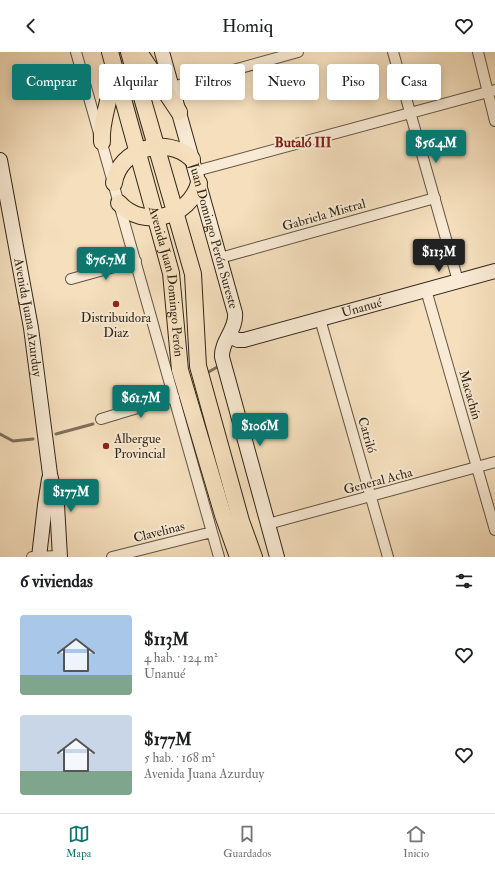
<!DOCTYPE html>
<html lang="es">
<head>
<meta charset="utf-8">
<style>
  body { margin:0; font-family:"IM FELL Double Pica",serif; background:#f2f2f2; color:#202124; height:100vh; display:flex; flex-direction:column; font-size:15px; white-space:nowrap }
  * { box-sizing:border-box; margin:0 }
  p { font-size:13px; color:#757577 }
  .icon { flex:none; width:22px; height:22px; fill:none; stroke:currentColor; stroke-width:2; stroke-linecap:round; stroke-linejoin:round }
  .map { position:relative; height:505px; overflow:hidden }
  .sheet { display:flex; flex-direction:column; background:#fff; flex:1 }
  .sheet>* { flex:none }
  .guide { position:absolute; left:12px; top:12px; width:471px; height:36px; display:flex; gap:8px }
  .price { position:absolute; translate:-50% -34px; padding:0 9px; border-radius:4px; background:#0f766e; color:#fff; font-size:13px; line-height:26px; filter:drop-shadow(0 1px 2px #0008) }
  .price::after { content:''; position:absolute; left:50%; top:24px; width:12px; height:9px; margin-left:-6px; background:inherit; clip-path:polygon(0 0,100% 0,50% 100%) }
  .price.on { background:#222; color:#fff }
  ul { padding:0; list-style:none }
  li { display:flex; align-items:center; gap:12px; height:100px; padding:0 20px }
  li span { display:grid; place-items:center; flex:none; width:112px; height:80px; border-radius:4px; color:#555 }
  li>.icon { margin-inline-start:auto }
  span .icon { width:48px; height:48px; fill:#fffc; stroke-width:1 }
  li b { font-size:17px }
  h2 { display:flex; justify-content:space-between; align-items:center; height:48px; padding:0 20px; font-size:17px }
  .chip { padding:0 14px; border-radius:4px; background:#fff; box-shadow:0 2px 10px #0003; font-size:14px; line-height:36px }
  .chip.on { background:#0f766e; color:#fff }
  header { display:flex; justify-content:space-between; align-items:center; height:52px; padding:0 20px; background:#fff; font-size:18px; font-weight:600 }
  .menu { display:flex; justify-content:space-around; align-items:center; height:56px; border-top:1px solid #e0e0e0; background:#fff; font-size:11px; color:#757577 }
  .menu a { display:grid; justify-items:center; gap:2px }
  .menu .on { color:#0f766e }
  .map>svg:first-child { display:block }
</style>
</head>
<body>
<header><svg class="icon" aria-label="back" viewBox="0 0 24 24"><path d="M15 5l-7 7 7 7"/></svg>Homiq<svg class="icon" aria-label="heart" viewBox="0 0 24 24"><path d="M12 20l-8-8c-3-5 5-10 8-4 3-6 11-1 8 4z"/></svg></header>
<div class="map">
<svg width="495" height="505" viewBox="0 0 495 505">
  <rect width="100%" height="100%" fill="#f5dfbd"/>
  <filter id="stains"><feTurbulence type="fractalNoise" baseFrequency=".005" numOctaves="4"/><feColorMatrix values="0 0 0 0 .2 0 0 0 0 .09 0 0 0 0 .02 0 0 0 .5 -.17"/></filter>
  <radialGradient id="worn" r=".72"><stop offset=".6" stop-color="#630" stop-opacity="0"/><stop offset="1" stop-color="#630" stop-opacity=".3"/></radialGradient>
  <path fill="#d4c0a1" stroke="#83745d" d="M115 0H125L150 88 142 93Z"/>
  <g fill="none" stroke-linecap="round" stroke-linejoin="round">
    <path stroke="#7f705a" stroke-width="3" d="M205 322 219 314
      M0 382 13 389 33 387
      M56 382 93 372"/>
    <g stroke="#635542" stroke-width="12">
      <path id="street" d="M76 0 219 505
        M393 0 458 229
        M478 0 495 69
        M172 35 298 0
        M196 119 495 38
        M220 206 435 146
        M71 227 136 209
        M426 238 495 478
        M320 267 388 505
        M101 367 174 345
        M268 472 495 410
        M32 505 60 504
        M112 505 212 480"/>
    </g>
    <g stroke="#322719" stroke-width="16">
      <g id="secondary">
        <path id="s1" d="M162 0 235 261C237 277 221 289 222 305L277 505"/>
        <path id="s2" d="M0 108 31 276 50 422 57 453 60 505"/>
        <path id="s3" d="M229 284 238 288H244L495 219"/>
        <path d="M39 505 45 453 49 427"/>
      </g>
    </g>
    <g stroke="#322719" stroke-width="18">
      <g id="primary">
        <path id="s4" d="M110 0 171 221 180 318 223 463 238 505"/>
        <path d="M129 0 193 222 198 314 241 469 254 505"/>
        <path d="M139 0 179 60"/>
        <path d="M102 90C100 66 113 44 112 21"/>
        <path d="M114 131C119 96 167 83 192 107"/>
        <path d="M119 151C143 178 190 165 199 131"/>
      </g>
    </g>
    <use href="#street" stroke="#f8ead4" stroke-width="10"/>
    <use href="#secondary" stroke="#f8ead4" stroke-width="14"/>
    <use href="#primary" stroke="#f5dfbd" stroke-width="16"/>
  </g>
  <g fill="#8f2418" stroke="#f8ead4" stroke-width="1.5">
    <circle cx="116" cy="252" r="4"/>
    <circle cx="106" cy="394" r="4"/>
  </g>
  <g text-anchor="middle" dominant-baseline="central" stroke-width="4" stroke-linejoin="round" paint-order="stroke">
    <g font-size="13" fill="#322719" stroke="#f8ead4">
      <text transform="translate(324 163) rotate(-16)">Gabriela Mistral</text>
      <text stroke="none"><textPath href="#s1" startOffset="191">Juan Domingo Perón Sureste</textPath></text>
      <text stroke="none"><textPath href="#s4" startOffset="237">Avenida Juan Domingo Perón</textPath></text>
      <text stroke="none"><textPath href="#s3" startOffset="138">Unanué</textPath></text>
      <text stroke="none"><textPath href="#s2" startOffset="160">Avenida Juana Azurduy</textPath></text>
      <text transform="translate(470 343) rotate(74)">Macachín</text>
      <text transform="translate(367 383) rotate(74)">Catriló</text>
      <text transform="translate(378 429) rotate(-15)">General Acha</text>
      <text transform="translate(159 480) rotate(-14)">Clavelinas</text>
    </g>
    <g font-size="13" fill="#322719" stroke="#f8ead4">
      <text x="116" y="266">Distribuidora<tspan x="116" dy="15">Diaz</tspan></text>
      <text x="114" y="387" text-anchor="start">Albergue<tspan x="114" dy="15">Provincial</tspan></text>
    </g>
    <g font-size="14" font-weight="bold" fill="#7a1f14" stroke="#f8ead4">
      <text x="303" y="90">Butaló III</text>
    </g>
  </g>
  <rect width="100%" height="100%" filter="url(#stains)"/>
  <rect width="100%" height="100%" fill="url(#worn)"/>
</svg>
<b class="price" style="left:436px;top:112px">$56.4M</b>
<b class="price on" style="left:439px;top:221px">$113M</b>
<b class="price" style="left:106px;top:229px">$76.7M</b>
<b class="price" style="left:141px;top:367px">$61.7M</b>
<b class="price" style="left:260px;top:395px">$106M</b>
<b class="price" style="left:71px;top:461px">$177M</b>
<div class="guide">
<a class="chip on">Comprar</a>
<a class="chip">Alquilar</a>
<a class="chip">Filtros</a>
<a class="chip">Nuevo</a>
<a class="chip">Piso</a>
<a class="chip">Casa</a>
</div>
</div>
<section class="sheet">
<h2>6 viviendas<svg class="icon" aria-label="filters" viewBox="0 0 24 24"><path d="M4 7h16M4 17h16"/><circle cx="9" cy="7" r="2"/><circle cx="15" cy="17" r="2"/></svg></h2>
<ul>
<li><span style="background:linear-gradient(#a9c7e8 75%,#7fa58c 0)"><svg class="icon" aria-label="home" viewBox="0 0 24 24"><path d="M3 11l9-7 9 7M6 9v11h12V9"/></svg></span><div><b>$113M</b><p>4 hab. · 124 m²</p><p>Unanué</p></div><svg class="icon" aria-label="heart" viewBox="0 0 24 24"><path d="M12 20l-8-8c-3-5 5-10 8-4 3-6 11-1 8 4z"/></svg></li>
<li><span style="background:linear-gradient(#c9d6e8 70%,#7fa58c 0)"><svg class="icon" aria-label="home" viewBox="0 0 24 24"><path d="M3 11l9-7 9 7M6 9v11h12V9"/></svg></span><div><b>$177M</b><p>5 hab. · 168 m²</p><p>Avenida Juana Azurduy</p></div><svg class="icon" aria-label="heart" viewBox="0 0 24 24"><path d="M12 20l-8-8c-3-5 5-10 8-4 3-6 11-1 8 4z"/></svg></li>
</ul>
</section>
<nav class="menu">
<a class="on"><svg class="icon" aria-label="map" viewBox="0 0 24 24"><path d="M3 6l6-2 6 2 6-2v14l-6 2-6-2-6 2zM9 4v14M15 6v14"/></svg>Mapa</a>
<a><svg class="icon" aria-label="saved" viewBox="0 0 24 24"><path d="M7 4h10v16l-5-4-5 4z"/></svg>Guardados</a>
<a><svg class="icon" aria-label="home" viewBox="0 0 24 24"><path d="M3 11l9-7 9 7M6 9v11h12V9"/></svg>Inicio</a>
</nav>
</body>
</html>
